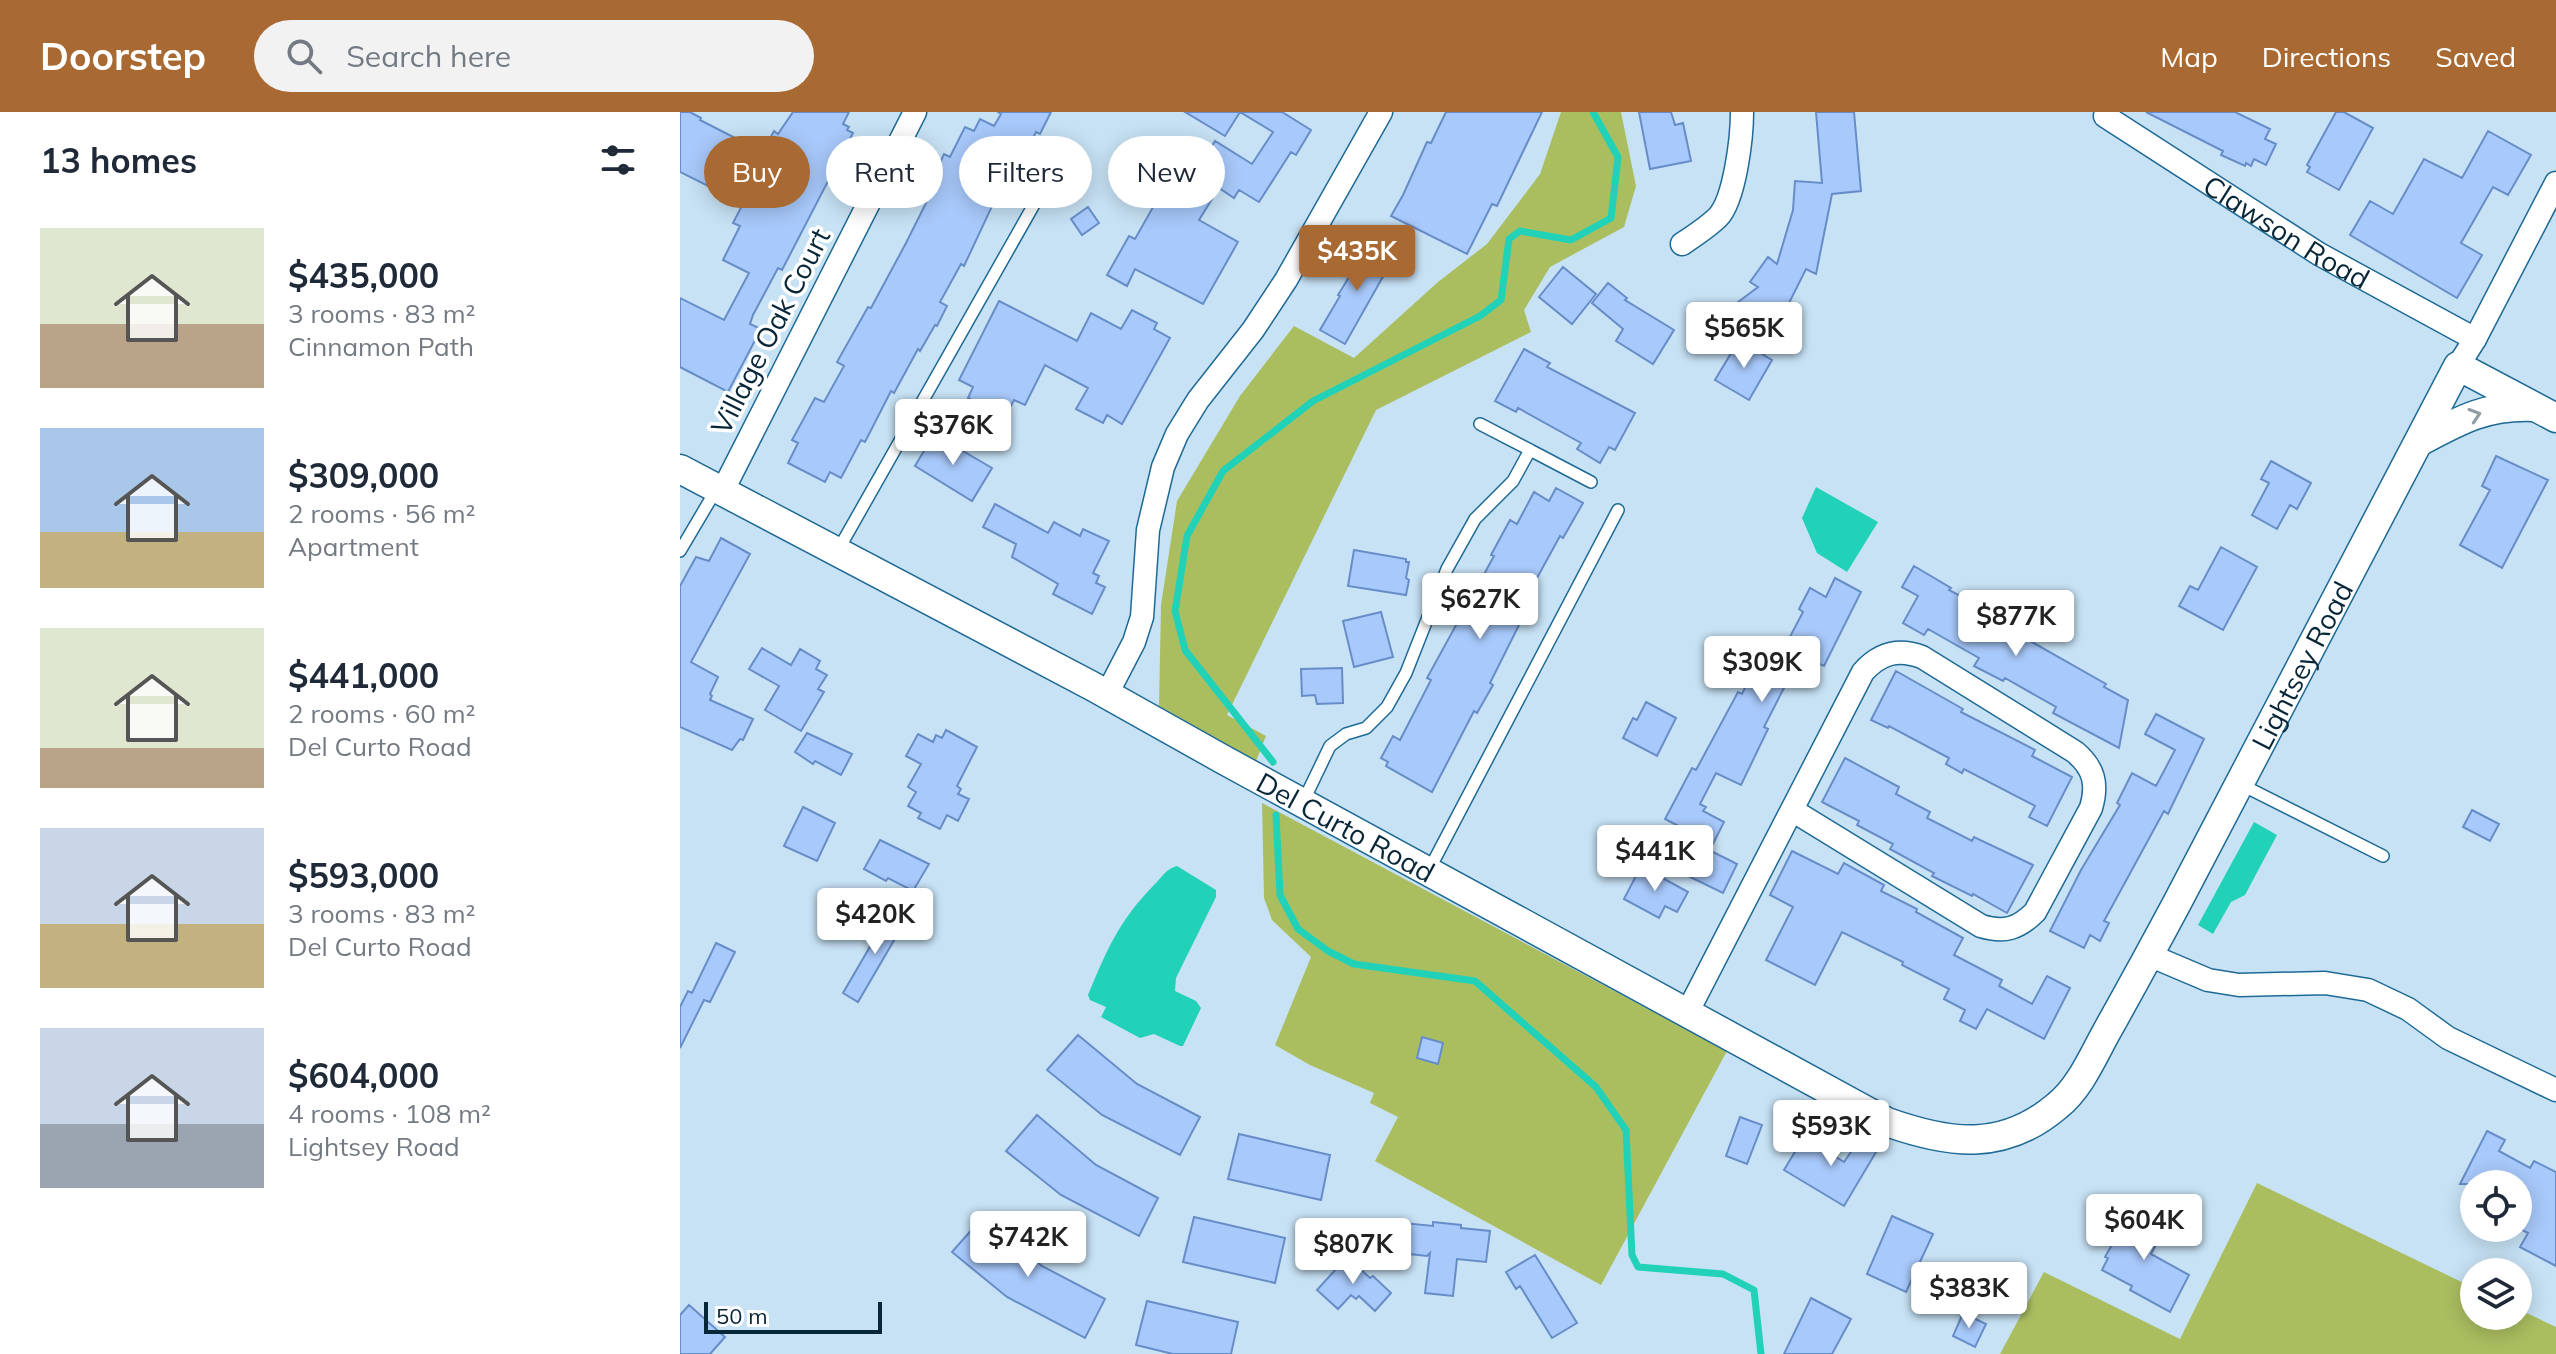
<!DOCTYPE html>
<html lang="en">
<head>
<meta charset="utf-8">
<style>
  body { margin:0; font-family:Mulish,sans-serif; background:#f2f2f3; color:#1f2937; height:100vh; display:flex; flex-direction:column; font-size:30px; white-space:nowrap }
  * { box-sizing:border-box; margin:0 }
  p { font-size:26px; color:#747a83 }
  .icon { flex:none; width:44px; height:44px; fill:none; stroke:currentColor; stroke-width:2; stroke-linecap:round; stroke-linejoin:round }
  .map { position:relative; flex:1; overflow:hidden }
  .details { display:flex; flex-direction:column; background:#fff; width:680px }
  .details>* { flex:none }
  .guide { position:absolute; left:24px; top:24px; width:760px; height:72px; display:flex; gap:16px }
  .tools { position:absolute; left:1780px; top:1058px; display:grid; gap:16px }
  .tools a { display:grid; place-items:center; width:72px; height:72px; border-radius:50%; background:#fff; box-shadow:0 4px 20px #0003; font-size:40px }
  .scale { position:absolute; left:24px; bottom:20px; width:178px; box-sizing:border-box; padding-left:8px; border:4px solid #072638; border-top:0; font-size:22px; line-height:28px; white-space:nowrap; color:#072638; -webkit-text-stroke:6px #fff; paint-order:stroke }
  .price { position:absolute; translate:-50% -68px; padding:0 18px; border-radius:8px; background:#fff; color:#222; font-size:26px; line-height:52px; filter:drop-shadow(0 2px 4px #0008) }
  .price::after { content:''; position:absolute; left:50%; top:48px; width:24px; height:18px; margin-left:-12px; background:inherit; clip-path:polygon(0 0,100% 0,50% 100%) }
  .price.current { background:#a96932; color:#fff }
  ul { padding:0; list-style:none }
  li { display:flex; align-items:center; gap:24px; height:200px; padding:0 40px }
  li span { display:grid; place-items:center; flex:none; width:224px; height:160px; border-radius:0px; color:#555 }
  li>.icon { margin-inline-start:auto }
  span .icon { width:96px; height:96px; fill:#fffc; stroke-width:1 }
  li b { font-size:34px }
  h2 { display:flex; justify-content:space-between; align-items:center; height:96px; padding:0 40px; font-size:34px }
  .tag { padding:0 28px; border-radius:36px; background:#fff; box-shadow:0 4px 20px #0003; font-size:28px; line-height:72px }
  .tag.current { background:#a96932; color:#fff }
  header { display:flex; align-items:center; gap:48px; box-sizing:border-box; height:112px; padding:0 40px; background:#a96932; color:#fff }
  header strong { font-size:38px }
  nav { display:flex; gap:44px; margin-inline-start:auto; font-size:28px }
  .search { width:560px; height:72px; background:#f2f2f3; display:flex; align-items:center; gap:20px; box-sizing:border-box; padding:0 28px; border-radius:44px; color:#747a83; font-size:30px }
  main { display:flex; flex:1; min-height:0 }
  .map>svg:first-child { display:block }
</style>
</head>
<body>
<header>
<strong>Doorstep</strong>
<div class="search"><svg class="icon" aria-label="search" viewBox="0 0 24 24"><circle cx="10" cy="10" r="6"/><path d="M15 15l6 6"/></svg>Search here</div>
<nav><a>Map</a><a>Directions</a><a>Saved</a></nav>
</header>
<main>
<section class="details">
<h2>13 homes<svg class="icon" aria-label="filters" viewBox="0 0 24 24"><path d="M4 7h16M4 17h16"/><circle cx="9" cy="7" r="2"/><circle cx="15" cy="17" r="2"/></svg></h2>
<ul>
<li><span style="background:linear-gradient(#dfe7d0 60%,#b9a48a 0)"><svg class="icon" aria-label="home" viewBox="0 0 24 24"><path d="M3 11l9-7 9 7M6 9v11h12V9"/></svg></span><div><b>$435,000</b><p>3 rooms · 83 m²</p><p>Cinnamon Path</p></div></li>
<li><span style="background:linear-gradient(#a9c7e8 65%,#c2b280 0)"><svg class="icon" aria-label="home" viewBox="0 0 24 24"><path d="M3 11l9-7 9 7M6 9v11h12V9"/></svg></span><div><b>$309,000</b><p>2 rooms · 56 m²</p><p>Apartment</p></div></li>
<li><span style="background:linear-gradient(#dfe7d0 75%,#b9a48a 0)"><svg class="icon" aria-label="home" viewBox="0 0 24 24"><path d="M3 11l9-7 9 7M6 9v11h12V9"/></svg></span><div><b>$441,000</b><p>2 rooms · 60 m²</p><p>Del Curto Road</p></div></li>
<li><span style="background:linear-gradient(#c9d6e8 60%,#c2b280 0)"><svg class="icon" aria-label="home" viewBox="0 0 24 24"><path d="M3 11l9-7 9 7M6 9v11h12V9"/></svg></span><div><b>$593,000</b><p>3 rooms · 83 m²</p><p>Del Curto Road</p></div></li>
<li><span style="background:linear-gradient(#c9d6e8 60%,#9aa5b1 0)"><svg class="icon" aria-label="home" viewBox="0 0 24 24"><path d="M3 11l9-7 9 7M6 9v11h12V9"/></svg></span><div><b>$604,000</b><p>4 rooms · 108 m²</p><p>Lightsey Road</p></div></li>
</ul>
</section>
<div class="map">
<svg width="1876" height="1242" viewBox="0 0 1876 1242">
  <rect width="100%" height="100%" fill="#c7e2f5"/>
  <path fill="#aabe60" d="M881 0H941L956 74 944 115 870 155 844 198 851 220 696 298 547 603 586 624 576 649 479 594 481 493 497 389 560 284 614 214 674 246 758 170 807 132 860 62Z
    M582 691 1047 939 921 1173 695 1049 718 1005 690 991 694 981 630 953 595 933 631 845 592 808 584 786Z
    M1577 1071 1794 1176V1204H1838V1197L1876 1215V1242H1320L1364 1160 1500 1227Z"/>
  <path fill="#22d2b8" d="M1136 375 1198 410 1167 460 1137 441 1122 406Z
    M1574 710 1597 723 1565 783 1551 790 1533 822 1518 813Z
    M497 754 536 778V785L496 866 495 879 516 889 521 896 503 934H500L474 922 460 926 421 905 426 895 410 888 408 883C427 838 438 810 473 774 481 767 485 757 497 754Z"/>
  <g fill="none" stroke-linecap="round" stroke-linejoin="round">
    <path stroke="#22d2b8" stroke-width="7" d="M593 650 505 538 495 499 507 424 543 359 633 289 800 204 821 188 829 127 840 119 891 128 931 106 938 45 913 0
      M596 703 600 783 618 817 648 839 674 852 795 869 916 975 946 1018 952 1143 958 1155 1043 1162 1074 1178 1081 1242"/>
  </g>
  <path fill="#a8c9fb" stroke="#678dc8" stroke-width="2" d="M0 0H10L21 6 20 8 61 29 36 78 0 60Z
    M113 0H169L163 12 169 15 167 18 173 21 102 158 98 156 73 203 70 212 81 217 48 280 0 255V186L44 208 69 161 43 148 60 114 53 111 68 82 75 85 97 42 85 36 94 19 98 22Z
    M318 0H371L360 22 356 20 334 63 328 60 284 154 281 152 260 190 267 194 257 214 255 213 240 239 238 237 214 281 211 279 185 330 181 328 161 366 150 360 145 370 108 351 118 331 112 328 135 286 144 290 164 254 157 250 188 195 191 196 226 131 249 85 246 83 260 61 256 59 264 42 270 45 285 15 294 19 300 7 314 14 321 2Z
    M505 0H560L545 24Z
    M560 0H602L631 18 616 43 611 40 579 90 559 78 554 86 539 76 519 108 558 130 523 192 455 157 447 174 427 163 449 124 455 127 490 65 507 74 535 29 572 52 593 20Z
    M766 0H862L817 94 812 92 787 142 711 104 723 83 747 30 751 31Z
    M959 0H991L995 13 1003 11 1011 49 970 57Z
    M1136 0H1174L1181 79 1152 82 1136 162 1126 157 1103 203 1093 196 1061 221 1045 200 1078 175 1070 170 1088 145 1097 152 1113 98 1115 69 1142 71Z
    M1466 0H1555L1590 17 1585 27 1596 32 1586 53 1574 47 1571 54 1566 51 1565 54 1541 43 1543 39Z
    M1656 0H1664L1693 16 1659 78 1627 60 1630 55 1627 53Z
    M1808 19 1851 43 1828 83 1813 75 1781 131 1802 143 1777 186 1670 123 1690 89 1713 102 1744 47 1782 66Z
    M408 95 419 111 402 123 391 107Z
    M690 131 714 145 665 232 640 218 660 184 658 183Z
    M883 155 916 182 892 212 859 185Z
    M928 171 947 186 945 188 994 218 973 252 936 229 943 217 912 191Z
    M319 189 397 229 411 201 441 217 452 198 477 211 474 217 490 226 442 312 427 303 423 311 396 297 408 276 365 253 345 293 334 288 325 305 288 286 293 275 279 268Z
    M1059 228 1092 248 1069 288 1035 268Z
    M844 237 870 251 867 255 955 301 935 338 929 335 920 351 897 337 901 331 838 296 836 300 815 289Z
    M254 322 312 356 292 389 235 354Z
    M1816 344 1868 368 1822 456 1780 433 1810 378 1802 374Z
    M1591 349 1631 371 1617 397 1610 393 1597 417 1572 403 1589 371 1581 367Z
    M876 376 903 391 883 426 880 424 851 477 856 479 810 571 813 573 797 601 794 599 752 680 706 654 708 650 701 646 713 624 720 628 751 568 747 566 814 444 811 443 830 408 837 412 854 380 869 389Z
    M315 392 368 421 374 410 400 424 403 417 429 429 413 461 419 464 416 471 425 475 412 502 373 482 378 472 332 445 336 432 303 415Z
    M41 426 70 442 11 550 38 565 30 582 32 584 30 588 73 607 63 628 60 627 52 638 0 615V474L16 445 29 449Z
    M1541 435 1577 455 1543 518 1499 494 1510 474 1518 478Z
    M674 438 726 447V450H729L726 466 729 468 726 483 668 474Z
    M1234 454 1271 476 1269 478 1348 521 1345 526 1426 572 1424 575 1448 588 1439 636 1373 601 1376 595 1325 566 1323 569 1294 554 1299 546 1248 517 1244 523 1223 511 1238 484 1222 475Z
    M1155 466 1181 480 1144 554 1131 548 1118 575 1107 570 1084 615 1088 617 1061 673 1036 661 1020 692 1026 695 1023 699 1044 710 1033 732 985 707 1012 656 1016 658 1058 580 1062 582 1086 532 1102 540 1123 500 1119 497 1130 476 1146 485Z
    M701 500 713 545 674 555 663 509Z
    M82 536 111 553 120 537 140 549 136 557 147 563 138 577 144 580 121 619 85 598 99 574 69 557Z
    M662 556 663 591 637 592 635 583 622 584 621 557Z
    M1216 559 1283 597 1281 600 1355 638 1352 644 1392 665 1367 714 1349 705 1355 694 1284 657 1282 661 1266 652 1269 646 1209 614 1208 616 1191 608Z
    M966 590 996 606 977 644 943 626 953 606 957 608Z
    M1476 602 1524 627 1488 702 1484 699 1424 809 1429 811 1420 829 1410 823 1404 836 1370 819 1401 758 1440 693 1437 691 1452 661 1476 674 1495 638 1465 622Z
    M266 618 297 635 277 674 281 677 278 682 289 687 278 709 267 703 260 717 238 706 241 701 228 694 236 680 228 675 241 652 226 644 238 622 253 630 256 623 262 626Z
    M127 621 172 642 161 663 135 649 133 652 115 640Z
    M1165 646 1219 675 1216 682 1250 700 1247 706 1292 729 1294 725 1353 753 1327 801 1293 782 1292 784 1252 764 1254 761 1210 737 1213 732 1177 713 1179 709 1142 690Z
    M123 695 155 711 137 749 104 734Z
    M1792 698 1819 712 1810 729 1783 715Z
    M200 728 249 752 233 779 208 766 206 769 184 757Z
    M1019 733 1057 752 1043 781 1004 762Z
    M1112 739 1158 762 1164 751 1204 773 1201 779 1237 797 1236 800 1283 826 1274 843 1322 868 1319 874 1352 892 1367 864 1390 876 1364 927 1307 897 1296 917 1280 909 1285 898 1264 887 1269 877 1222 853 1223 850 1162 820 1135 873 1086 848 1113 795 1090 783Z
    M961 754 1008 780 997 800 985 794 979 806 944 787Z
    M212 797 227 806 178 890 163 881Z
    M36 831 55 840 30 890 24 888 0 936V895L8 879 12 881Z
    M398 923 457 972 520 1005 500 1043 422 1003 367 958Z
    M742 925 763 931 758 952 737 946Z
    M357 1003 416 1053 478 1086 459 1124 381 1083 326 1039Z
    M1060 1005 1082 1013 1067 1052 1046 1044Z
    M1807 1019 1825 1028 1819 1039 1850 1056 1854 1049 1876 1060V1154L1840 1135 1848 1121 1838 1116V1072H1780Z
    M559 1022 650 1043 641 1088 548 1067Z
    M1182 1024 1199 1035 1164 1094 1104 1058 1124 1025 1164 1050Z
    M1455 1098 1473 1106 1472 1108 1485 1115 1471 1142 1509 1163 1490 1200 1450 1178 1452 1174 1422 1158 1428 1146 1425 1145 1451 1099 1454 1101Z
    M1212 1104 1253 1122 1226 1180 1187 1162Z
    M303 1105 362 1154 425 1187 405 1226 327 1185 272 1140Z
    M514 1105 605 1126 595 1171 503 1150Z
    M753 1110 781 1113V1116L810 1119 806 1150 777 1147 773 1184 745 1181 750 1141 747 1144 721 1141 724 1111 753 1114Z
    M855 1143 897 1211 872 1226 840 1174 836 1177 826 1160Z
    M667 1145 690 1166 693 1164 711 1181 695 1199 679 1184 676 1187 671 1183 658 1197 637 1178Z
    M1131 1186 1171 1207 1152 1242H1104Z
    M467 1189 558 1210 551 1242H493L456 1233Z
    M9 1193 45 1225 30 1242H0V1203Z
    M1283 1201 1306 1212 1295 1235 1273 1224Z"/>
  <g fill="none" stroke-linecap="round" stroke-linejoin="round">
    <g stroke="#1e6a95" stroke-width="14">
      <path id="service" d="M800 312 850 338
        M0 439 36 378
        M157 440 369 66
        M1560 672 1703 744
        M623 690 650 634 666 622 686 616 707 595 726 561 767 457 795 407 833 369 850 338 911 370
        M749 758 938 398"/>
    </g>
    <g stroke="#1e6a95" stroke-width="25">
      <g id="minor">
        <path id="s1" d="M1427 0 1425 4 1639 142 1795 227"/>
        <path d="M1002 132C1014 124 1028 115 1038 105 1055 87 1062 25 1062 0"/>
        <path d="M1778 254 1795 227 1876 71"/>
        <path d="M42 380 235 0"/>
        <path d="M427 582 454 530 462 505 468 418 483 355 497 322 518 288 573 218 606 168 701 0"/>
        <path d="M1469 843 1528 868 1559 873 1645 871 1688 878 1728 897 1768 926 1876 978"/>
        <path d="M1007 901 1183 560C1200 541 1218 536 1242 545L1395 640C1414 656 1418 672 1411 696L1355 800C1338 817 1324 821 1301 814L1112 698"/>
      </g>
    </g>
    <g stroke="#1e6a95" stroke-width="31">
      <g id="tertiary">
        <path d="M1739 330C1780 308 1806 293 1854 295"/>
        <path id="s2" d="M0 357 412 574 544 648 1207 1010C1269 1032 1323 1040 1377 994 1400 976 1413 944 1427 919 1451 876 1474 834 1497 791 1591 612 1684 433 1778 254L1876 306"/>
      </g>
    </g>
    <use href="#service" stroke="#fff" stroke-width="11"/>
    <use href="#minor" stroke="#fff" stroke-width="22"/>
    <use href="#tertiary" stroke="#fff" stroke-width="28"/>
  </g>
  <defs><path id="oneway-chevron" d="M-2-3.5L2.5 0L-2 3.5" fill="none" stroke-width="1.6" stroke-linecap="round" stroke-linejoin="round" transform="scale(2)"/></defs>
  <use stroke="#8f9da5" href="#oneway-chevron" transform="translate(1795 303) rotate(-18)"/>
  <g text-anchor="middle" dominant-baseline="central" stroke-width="7" stroke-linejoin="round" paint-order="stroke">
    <g font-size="28" fill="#072638" stroke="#fff">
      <text stroke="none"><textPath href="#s1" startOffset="220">Clawson Road</textPath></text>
      <text transform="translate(90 219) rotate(-63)">Village Oak Court</text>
      <text stroke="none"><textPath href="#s2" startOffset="2058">Lightsey Road</textPath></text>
      <text stroke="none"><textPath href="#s2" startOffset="756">Del Curto Road</textPath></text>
    </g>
  </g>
</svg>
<div class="tools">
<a><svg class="icon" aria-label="locate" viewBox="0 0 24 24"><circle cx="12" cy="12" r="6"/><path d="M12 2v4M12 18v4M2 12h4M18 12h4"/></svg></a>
<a><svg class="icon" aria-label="layers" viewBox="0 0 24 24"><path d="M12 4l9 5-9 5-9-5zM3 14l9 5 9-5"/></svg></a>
</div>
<div class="scale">50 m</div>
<b class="price current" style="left:677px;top:181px">$435K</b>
<b class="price" style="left:1064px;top:258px">$565K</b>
<b class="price" style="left:273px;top:355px">$376K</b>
<b class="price" style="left:800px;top:529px">$627K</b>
<b class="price" style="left:1336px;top:546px">$877K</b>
<b class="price" style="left:1082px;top:592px">$309K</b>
<b class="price" style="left:975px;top:781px">$441K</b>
<b class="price" style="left:195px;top:844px">$420K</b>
<b class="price" style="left:1151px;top:1056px">$593K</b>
<b class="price" style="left:1464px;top:1150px">$604K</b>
<b class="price" style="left:348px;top:1167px">$742K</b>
<b class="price" style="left:673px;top:1174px">$807K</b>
<b class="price" style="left:1289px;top:1218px">$383K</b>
<div class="guide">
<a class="tag current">Buy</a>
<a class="tag">Rent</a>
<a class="tag">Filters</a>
<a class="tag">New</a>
</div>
</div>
</main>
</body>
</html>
